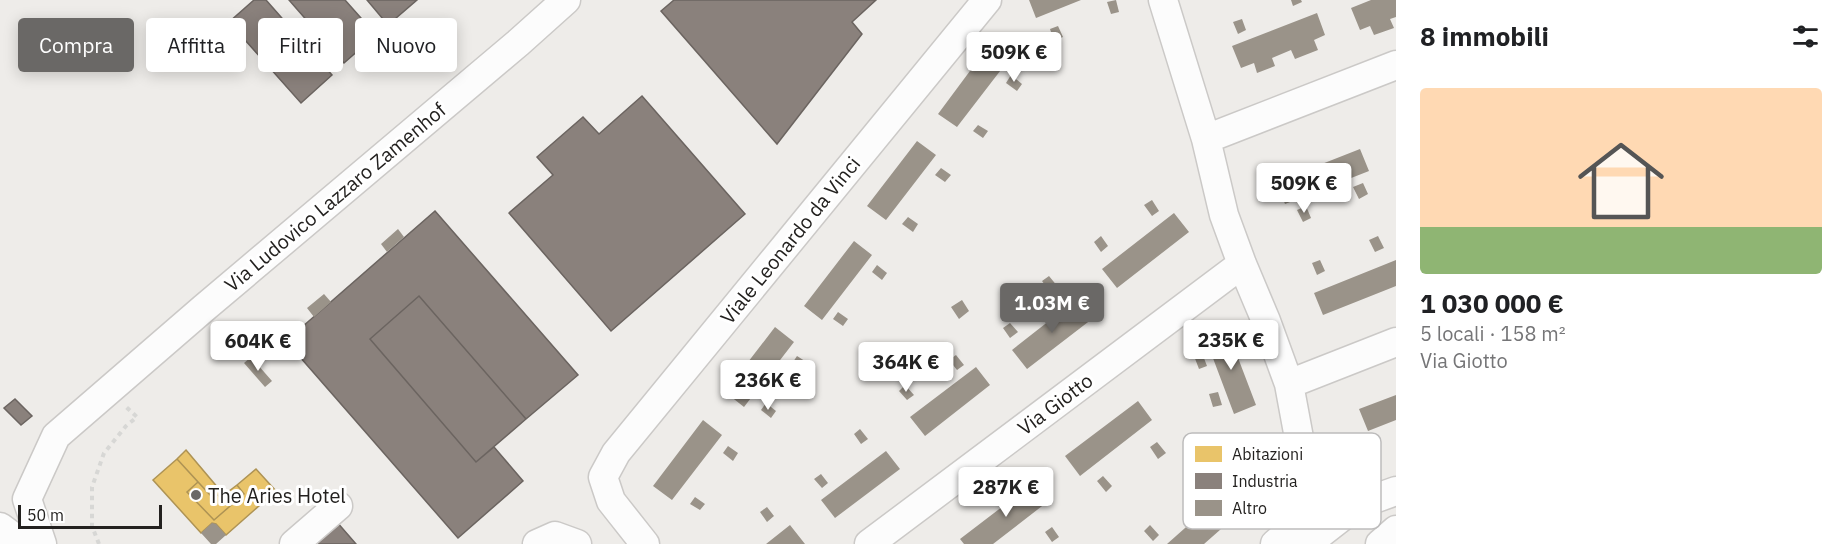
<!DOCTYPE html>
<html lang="it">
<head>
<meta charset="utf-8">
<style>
  body { margin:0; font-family:"IBM Plex Sans",sans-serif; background:#f2f2f2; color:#202124; height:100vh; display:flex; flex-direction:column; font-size:22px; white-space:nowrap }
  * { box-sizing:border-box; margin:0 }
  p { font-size:20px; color:#757577 }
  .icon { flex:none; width:33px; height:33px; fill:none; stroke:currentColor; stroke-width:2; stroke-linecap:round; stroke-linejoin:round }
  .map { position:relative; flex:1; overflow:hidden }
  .panel { display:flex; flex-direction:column; background:#fff; width:450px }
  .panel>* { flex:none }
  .top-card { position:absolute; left:18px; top:18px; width:570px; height:54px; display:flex; gap:12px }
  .scale { position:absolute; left:18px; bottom:15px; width:144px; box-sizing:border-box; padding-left:6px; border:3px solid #23211f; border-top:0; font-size:16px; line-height:21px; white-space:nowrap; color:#23211f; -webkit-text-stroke:4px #fff; paint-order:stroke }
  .price { position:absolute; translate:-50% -51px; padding:0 14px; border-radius:6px; background:#fff; color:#222; font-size:20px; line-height:39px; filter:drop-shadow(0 2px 3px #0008) }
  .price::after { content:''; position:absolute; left:50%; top:36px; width:18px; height:14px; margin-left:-9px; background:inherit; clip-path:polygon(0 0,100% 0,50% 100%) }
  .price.current { background:#6a6866; color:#fff }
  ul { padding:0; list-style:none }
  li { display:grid; align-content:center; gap:12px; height:318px; padding:0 24px }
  li span { display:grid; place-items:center; height:186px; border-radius:6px; color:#555 }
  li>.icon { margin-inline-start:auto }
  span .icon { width:108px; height:108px; fill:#fffc; stroke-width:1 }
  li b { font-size:26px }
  h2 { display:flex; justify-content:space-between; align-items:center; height:72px; padding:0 24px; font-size:26px }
  .pill { padding:0 21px; border-radius:6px; background:#fff; box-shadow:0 3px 15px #0003; font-size:21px; line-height:54px }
  .pill.current { background:#6a6866; color:#fff }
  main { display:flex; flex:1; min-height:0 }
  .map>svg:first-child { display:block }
</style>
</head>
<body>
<main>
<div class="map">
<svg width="1396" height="544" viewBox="0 0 1396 544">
  <rect width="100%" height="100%" fill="#eeece9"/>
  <path fill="#e9c46a" stroke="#ae9354" stroke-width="1.5" d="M186 450 224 495 220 498 218 495 211 496 177 459Z
    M177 459 198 482 187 492 214 520 244 494 237 485 256 469 276 491 226 535 216 524 212 523 201 533 153 480Z
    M198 482 211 496 218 495 220 498 237 485 244 494 214 520 187 492Z"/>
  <path fill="#8a817c" stroke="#6b6460" stroke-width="1.5" d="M254 0H266L332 75 301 103 229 22Z
    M289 0H345L376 35 344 63Z
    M367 0H417L388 25Z
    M674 0H876L852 22 862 34 777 144 661 11Z
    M642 96 745 214 611 331 509 213 553 175 537 157 583 117 599 134Z
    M435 211 578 375 526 419 419 296 370 339 476 462 494 447 523 481 458 538 286 341Z
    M419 296 526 419 476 462 370 339Z
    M15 399 32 416 21 425 4 408Z
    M336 521 356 544H309Z"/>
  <path fill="#9a9389" d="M1029 0H1081L1036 18Z
    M1116 0 1119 12 1111 14 1107 2Z
    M1291 0H1301L1302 2 1293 6Z
    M1371 0H1396V17L1390 19 1394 28 1374 35 1370 26 1360 30 1351 8Z
    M1317 13 1325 35 1314 40 1318 50 1295 59 1291 50 1272 58 1275 66 1257 73 1254 63 1241 68 1232 46Z
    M1242 19 1246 30 1238 34 1233 22Z
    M1058 26 1063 37 1054 41 1050 29Z
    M987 48 1007 62 957 127 938 114Z
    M1011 75 1022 84 1017 91 1006 83Z
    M978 125 988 131 983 138 973 131Z
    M917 141 936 155 886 220 867 206Z
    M1360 149 1369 171 1285 204 1276 182Z
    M941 168 951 175 945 182 935 175Z
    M1363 183 1368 194 1359 199 1353 187Z
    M1152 200 1159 211 1152 216 1144 205Z
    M1306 206 1311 218 1303 222 1297 210Z
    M1174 213 1189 232 1117 288 1102 269Z
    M908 217 918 224 913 232 902 224Z
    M398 229 404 237 387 252 381 244Z
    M1101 236 1108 246 1101 252 1094 242Z
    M1378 236 1384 248 1375 252 1369 240Z
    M854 241 872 255 822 320 804 306Z
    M1320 260 1325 271 1317 275 1312 263Z
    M1396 260V286L1323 315 1314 293Z
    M877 265 887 273 882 280 872 272Z
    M1049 276 1058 287 1050 292 1042 281Z
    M324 294 331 302 314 317 307 308Z
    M1077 299 1092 319 1027 369 1012 350Z
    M962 300 969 311 959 319 951 307Z
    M838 312 848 319 843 326 833 319Z
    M1010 323 1018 332 1010 338 1003 328Z
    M775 327 794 342 744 407 725 392Z
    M1227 329 1256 405 1234 414 1205 337Z
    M1202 353 1207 366 1199 369 1194 356Z
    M956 355 964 365 957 370 949 360Z
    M797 356 808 363 803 370 793 362Z
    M251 357 272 381 265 387 244 363Z
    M976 367 990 385 925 436 910 417Z
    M905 385 914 395 907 400 899 391Z
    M1218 392 1222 405 1213 407 1209 394Z
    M1396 395V420L1368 431 1359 409Z
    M1138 401 1152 420 1080 476 1065 456Z
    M766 403 776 411 771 418 761 410Z
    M703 420 722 435 672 500 653 486Z
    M860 429 868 439 861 444 854 434Z
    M1157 442 1166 453 1158 459 1150 447Z
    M728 446 738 453 733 461 723 453Z
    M886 451 900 469 835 518 821 500Z
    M821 474 828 483 822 488 814 479Z
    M1103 476 1112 486 1106 492 1097 481Z
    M1032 484 1046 503 993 544H964L960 539Z
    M1221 496 1237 515 1204 544H1167Z
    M695 497 705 504 700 510 690 504Z
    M767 507 774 516 767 522 760 512Z
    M212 523 216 524 226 535 216 544H211L201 533Z
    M790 525 805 544H766Z
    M1150 525 1159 535 1153 541 1144 531Z
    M1052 527 1059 537 1052 542 1045 532Z"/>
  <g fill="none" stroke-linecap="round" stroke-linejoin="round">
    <g stroke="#cbc9c7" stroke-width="31">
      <path id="minor" d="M1163 0 1206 139 1224 215 1242 264 1266 321 1289 384 1317 535
        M1206 139 1396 65
        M1289 384 1396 342
        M0 527 23 544
        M42 544 27 499 56 436 204 308 518 43 566 0
        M294 544 338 506
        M537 544 555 536 577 544
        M645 544 611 501 603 477 616 453 987 0
        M869 544 1242 264
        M1275 544 1312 511
        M1307 544 1357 505 1396 491
        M1380 544 1396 530"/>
    </g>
    <path stroke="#d7d7d5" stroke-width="4" stroke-dasharray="4.5 4.5" stroke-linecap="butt" d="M99 544 92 526V487L104 453 126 426 137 417 124 405"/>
    <use href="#minor" stroke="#fcfcfc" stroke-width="28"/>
  </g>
  <circle fill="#6a6866" stroke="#fff" stroke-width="2" cx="196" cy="495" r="6"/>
  <g text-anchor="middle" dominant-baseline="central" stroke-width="6" stroke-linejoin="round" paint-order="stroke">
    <g font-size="20" fill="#23211f" stroke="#fff">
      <text transform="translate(335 197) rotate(-40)">Via Ludovico Lazzaro Zamenhof</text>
      <text transform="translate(790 240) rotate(-51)">Viale Leonardo da Vinci</text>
      <text transform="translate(1055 404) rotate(-37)">Via Giotto</text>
    </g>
    <g font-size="20" fill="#23211f" stroke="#fff" text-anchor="start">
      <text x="208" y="495">The Aries Hotel</text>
    </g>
  </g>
  <rect x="1183" y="433" width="198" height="96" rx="9" fill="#fff" stroke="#bdbcbc" stroke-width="1.5"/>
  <rect x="1195" y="446" width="27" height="16" fill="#e9c46a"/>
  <rect x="1195" y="473" width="27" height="16" fill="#8a817c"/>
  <rect x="1195" y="500" width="27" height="16" fill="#9a9389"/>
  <g font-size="16" fill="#23211f">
    <text x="1232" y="460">Abitazioni</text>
    <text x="1232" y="487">Industria</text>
    <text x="1232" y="514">Altro</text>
  </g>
</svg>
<div class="scale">50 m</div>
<b class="price" style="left:1014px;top:83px">509K €</b>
<b class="price" style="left:1304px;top:214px">509K €</b>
<b class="price current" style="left:1052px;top:334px">1.03M €</b>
<b class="price" style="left:1231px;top:371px">235K €</b>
<b class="price" style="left:258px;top:372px">604K €</b>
<b class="price" style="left:906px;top:393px">364K €</b>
<b class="price" style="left:768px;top:411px">236K €</b>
<b class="price" style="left:1006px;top:518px">287K €</b>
<div class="top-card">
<a class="pill current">Compra</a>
<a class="pill">Affitta</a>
<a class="pill">Filtri</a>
<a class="pill">Nuovo</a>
</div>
</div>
<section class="panel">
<h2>8 immobili<svg class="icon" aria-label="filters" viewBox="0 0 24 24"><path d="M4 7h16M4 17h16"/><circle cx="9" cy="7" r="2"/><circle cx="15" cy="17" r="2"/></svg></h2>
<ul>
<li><span style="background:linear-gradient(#ffd9b3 75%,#8fb573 0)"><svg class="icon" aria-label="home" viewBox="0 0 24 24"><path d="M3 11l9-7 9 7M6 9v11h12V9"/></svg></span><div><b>1 030 000 €</b><p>5 locali · 158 m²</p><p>Via Giotto</p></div></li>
</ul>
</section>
</main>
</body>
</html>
